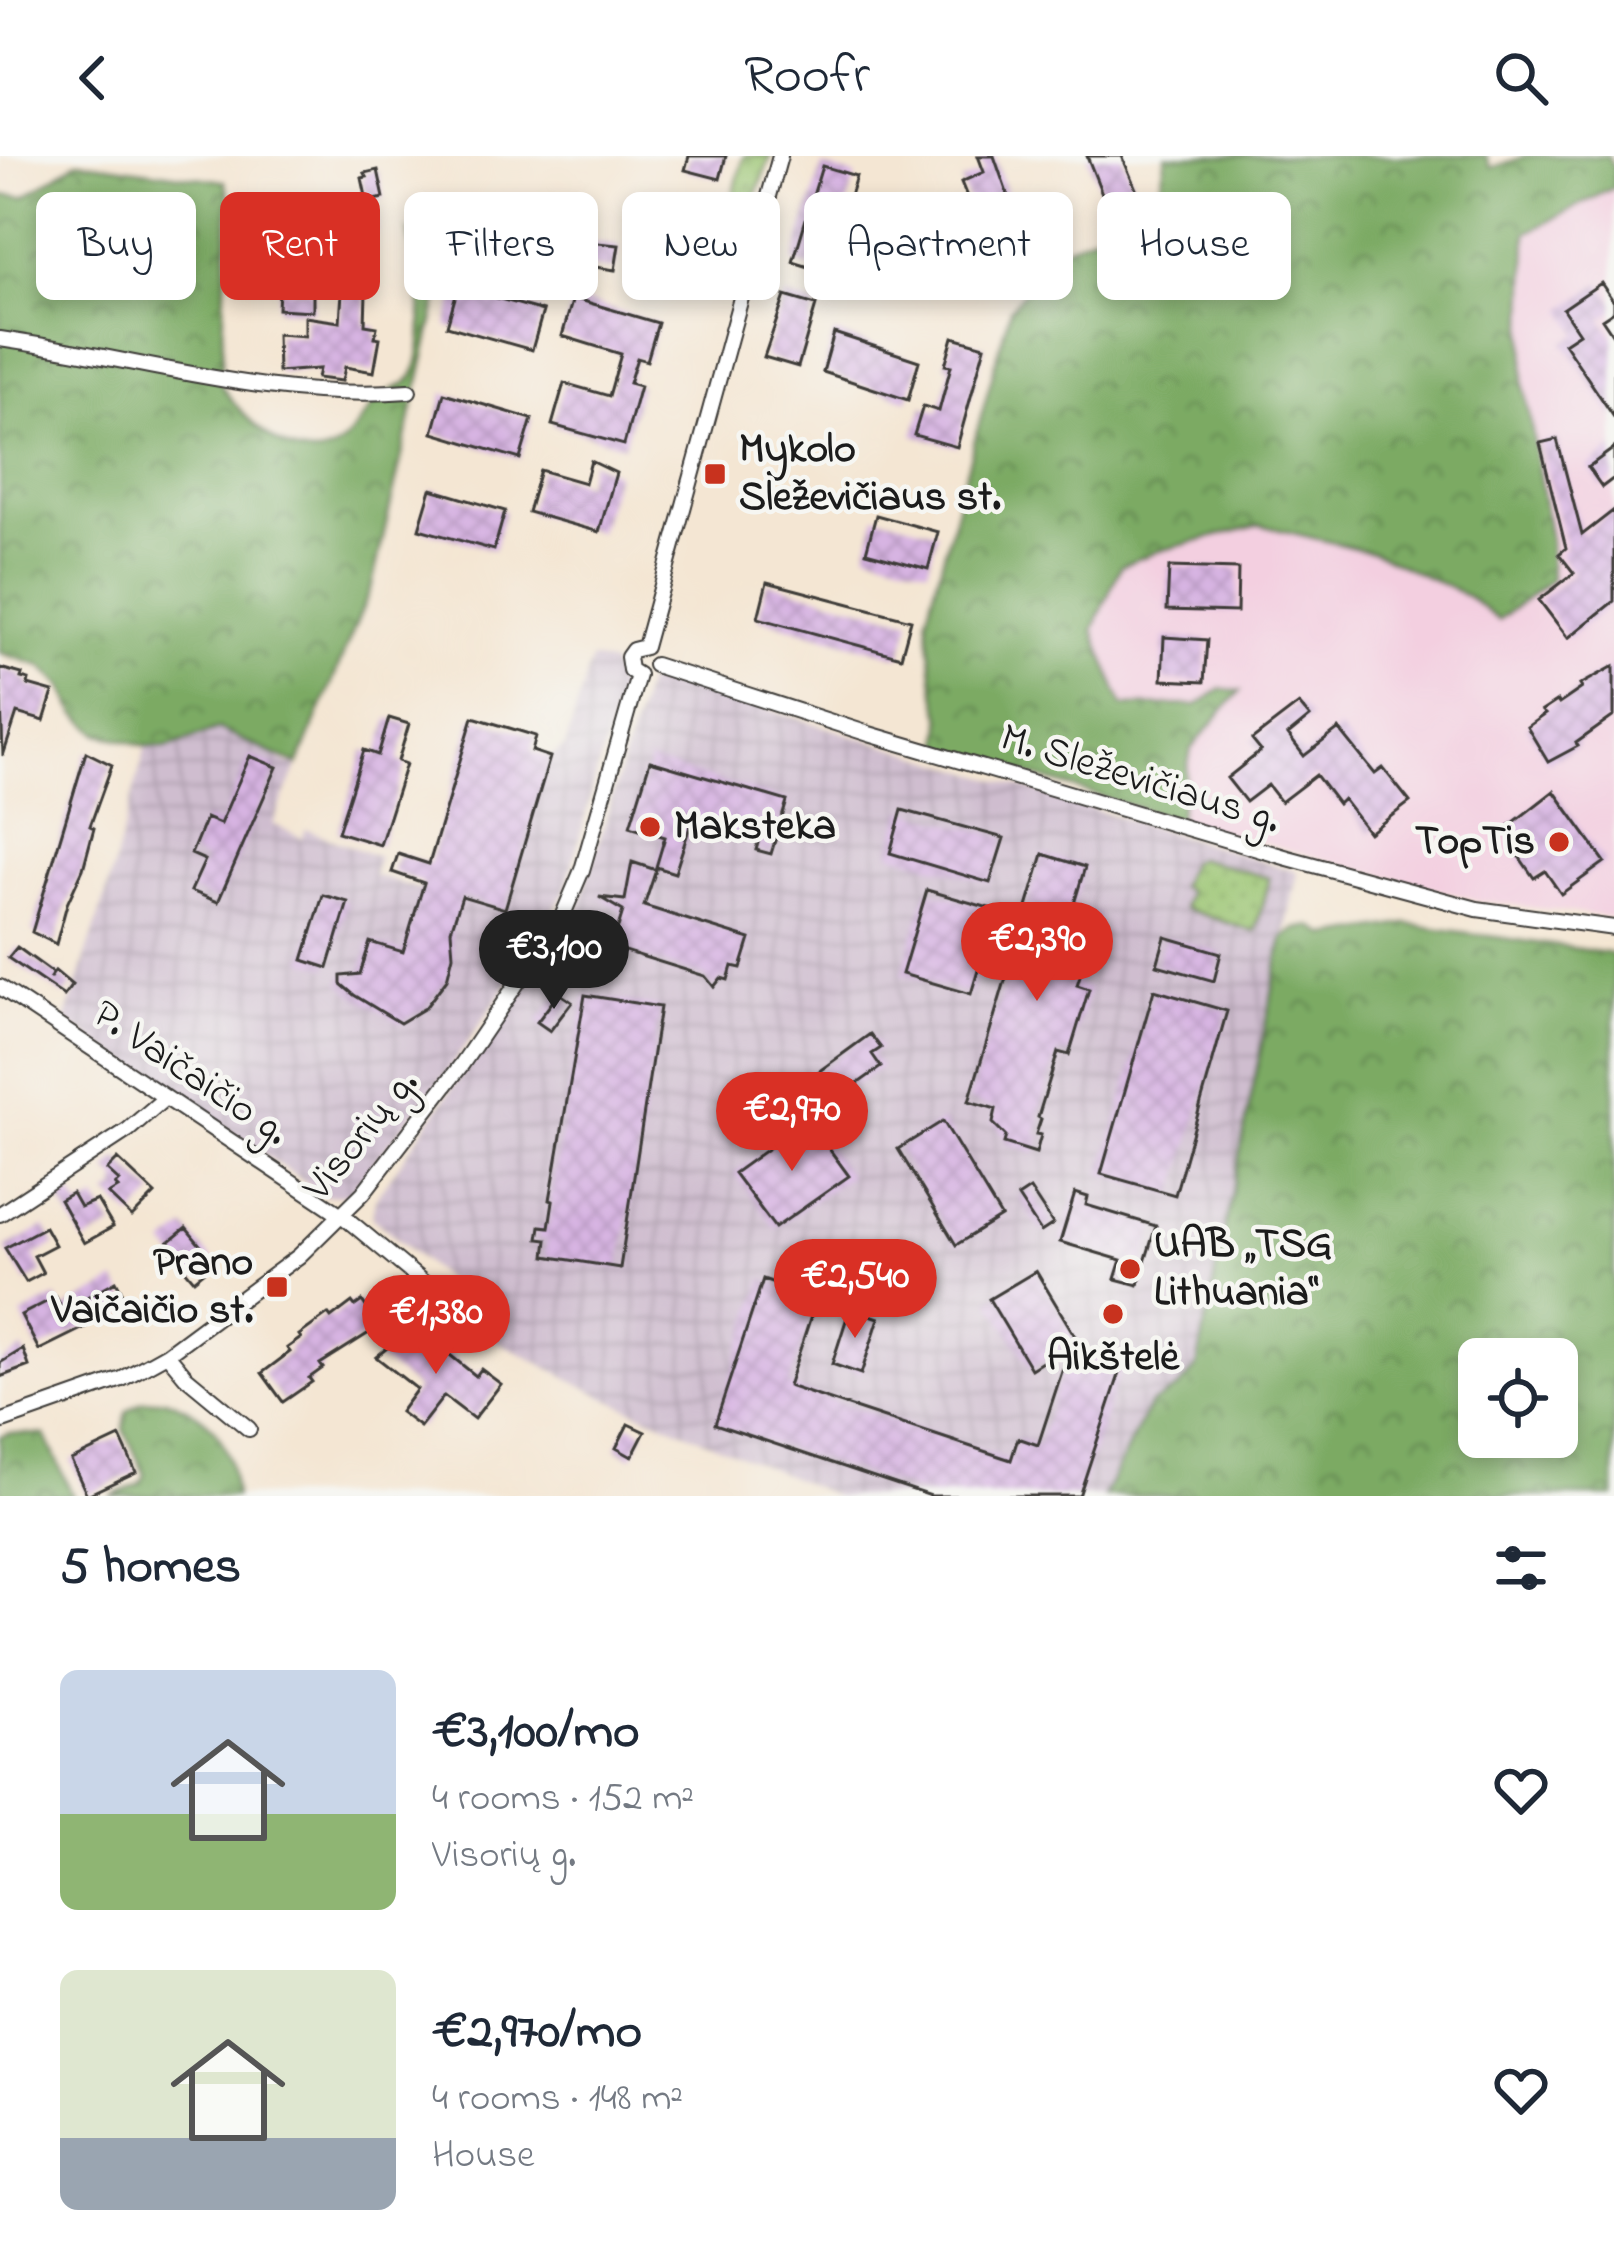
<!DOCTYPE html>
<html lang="en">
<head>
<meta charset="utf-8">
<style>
  body { margin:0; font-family:"Indie Flower",sans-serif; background:#f2f2f3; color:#1f2937; height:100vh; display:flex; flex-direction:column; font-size:45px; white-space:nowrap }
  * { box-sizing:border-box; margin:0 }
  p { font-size:39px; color:#747a83 }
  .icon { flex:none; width:66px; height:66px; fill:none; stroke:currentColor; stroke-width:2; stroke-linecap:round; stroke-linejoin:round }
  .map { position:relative; height:1340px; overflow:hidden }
  .drawer { display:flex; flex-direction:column; background:#fff; flex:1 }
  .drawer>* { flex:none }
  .hud { position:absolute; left:36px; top:36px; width:1542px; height:108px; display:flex; gap:24px }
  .fabs { position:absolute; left:1458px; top:1182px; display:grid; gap:24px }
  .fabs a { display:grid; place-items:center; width:120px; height:120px; border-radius:18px; background:#fff; box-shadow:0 6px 18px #0003; font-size:60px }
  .price { position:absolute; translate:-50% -102px; padding:0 27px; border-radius:42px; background:#d93025; color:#fff; font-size:39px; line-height:78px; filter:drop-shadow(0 3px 6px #0008) }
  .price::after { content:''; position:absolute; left:50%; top:72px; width:36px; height:27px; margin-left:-18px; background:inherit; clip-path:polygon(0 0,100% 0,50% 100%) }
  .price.selected { background:#222; color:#fff }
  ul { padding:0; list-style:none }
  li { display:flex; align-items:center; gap:36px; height:300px; padding:0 60px }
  li span { display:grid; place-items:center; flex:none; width:336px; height:240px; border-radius:18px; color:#555 }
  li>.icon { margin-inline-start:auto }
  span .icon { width:144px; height:144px; fill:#fffc; stroke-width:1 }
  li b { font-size:51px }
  h2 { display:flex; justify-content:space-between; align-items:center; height:144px; padding:0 60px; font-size:51px }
  .pill { padding:0 42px; border-radius:18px; background:#fff; box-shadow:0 6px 18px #0003; font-size:42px; line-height:108px }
  .pill.selected { background:#d93025; color:#fff }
  header { display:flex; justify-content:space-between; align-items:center; height:156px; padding:0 60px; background:#fff; font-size:54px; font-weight:600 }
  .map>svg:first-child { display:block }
</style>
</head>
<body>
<header><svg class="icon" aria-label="back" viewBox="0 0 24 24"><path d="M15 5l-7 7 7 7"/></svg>Roofr<svg class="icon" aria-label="search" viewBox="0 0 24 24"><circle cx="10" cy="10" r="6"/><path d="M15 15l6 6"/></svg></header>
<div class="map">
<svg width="1614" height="1340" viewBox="0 0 1614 1340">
  <defs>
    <pattern id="industrial-grid" width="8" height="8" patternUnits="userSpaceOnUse" patternTransform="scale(3)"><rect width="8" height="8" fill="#cfbdcf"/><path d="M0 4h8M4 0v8" fill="none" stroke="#b1a2b1"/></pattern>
    <pattern id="grass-dots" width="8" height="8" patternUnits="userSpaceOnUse" patternTransform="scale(3)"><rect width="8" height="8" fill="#9bc572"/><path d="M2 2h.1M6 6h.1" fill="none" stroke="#85a962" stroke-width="1.8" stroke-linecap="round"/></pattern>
    <pattern id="forest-crowns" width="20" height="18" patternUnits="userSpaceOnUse" patternTransform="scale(3)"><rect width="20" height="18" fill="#7caa64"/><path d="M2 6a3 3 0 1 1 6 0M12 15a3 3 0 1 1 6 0" fill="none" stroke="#658a52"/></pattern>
    <pattern id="building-cross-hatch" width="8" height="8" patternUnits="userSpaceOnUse" patternTransform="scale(3)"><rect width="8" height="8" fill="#d7b4e2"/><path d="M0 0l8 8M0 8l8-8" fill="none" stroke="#b89ac1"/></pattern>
  </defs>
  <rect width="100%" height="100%" fill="#f6f6f2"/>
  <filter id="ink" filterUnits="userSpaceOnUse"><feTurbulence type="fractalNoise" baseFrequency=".00833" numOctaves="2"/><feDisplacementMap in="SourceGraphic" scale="24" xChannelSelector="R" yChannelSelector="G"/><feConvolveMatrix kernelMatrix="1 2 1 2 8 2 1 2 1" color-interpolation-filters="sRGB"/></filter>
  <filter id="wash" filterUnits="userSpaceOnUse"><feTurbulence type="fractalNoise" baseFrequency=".004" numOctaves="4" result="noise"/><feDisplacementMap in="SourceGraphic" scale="48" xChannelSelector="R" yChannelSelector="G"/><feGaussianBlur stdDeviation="2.7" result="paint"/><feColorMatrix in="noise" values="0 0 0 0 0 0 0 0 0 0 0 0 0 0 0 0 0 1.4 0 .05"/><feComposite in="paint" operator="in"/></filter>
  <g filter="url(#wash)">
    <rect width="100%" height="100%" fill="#f4e6d3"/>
    <path fill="#f3cfe0" d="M1614 31V762L1480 745 1178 664 1191 593 1221 533 1197 549 1123 550 1093 474 1120 410 1155 396 1260 369 1375 397 1467 440 1497 464 1551 424 1550 385 1524 226 1527 76Z"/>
    <path fill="url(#industrial-grid)" d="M591 503 611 508 620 532 565 735 518 813 445 919 348 1038 326 1040 65 865 106 738 146 590 167 591 218 573 237 579 290 609H298L273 668 302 682 306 673 378 701 373 719 421 734 423 728 505 752 550 601 565 591Z
      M666 522 1298 716 1196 1211 1180 1231 1149 1249 1104 1340H835L610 1244 454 1163 473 1147 372 1061 375 1043 580 749 646 527Z"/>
    <path fill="url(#grass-dots)" stroke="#5c7047" stroke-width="3" d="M744 0H771L751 52 729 54Z
      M1197 702 1269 722 1255 776 1183 752 1188 736 1179 730 1190 706Z"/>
    <path fill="url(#forest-crowns)" stroke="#4c6340" stroke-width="3" fill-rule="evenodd" d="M1166 0H1486L1491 12 1527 0H1608L1614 13V31L1527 77 1524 226 1550 385 1551 424 1498 464 1467 440 1375 397 1260 369 1155 396 1121 410 1093 474 1123 550 1197 549 1221 533 1240 535 1191 593 1178 664 941 592 942 562 934 530 927 461 1010 153 1057 95 1128 63 1160 31Z
      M78 5 225 25 229 40 221 229C242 262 299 320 340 289 357 277 365 253 382 240 395 229 411 231 416 213 430 169 415 119 408 75L420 87 442 91 447 105 372 429 298 609 218 573 167 591 146 590 99 578 76 558 63 531 41 510 0 497V39L24 41Z
      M1406 768 1614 798V1340H1104L1149 1249 1180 1231 1197 1211 1283 782 1296 773 1312 770 1328 780ZM1479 1203H1557V1281H1479Z
      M165 1243C219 1262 229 1287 235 1340H111L140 1328 145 1319 124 1273 127 1255 142 1246Z
      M10 1277 45 1279 73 1340H0V1280Z"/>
    <g id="blocks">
      <path fill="url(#building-cross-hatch)" d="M689 0H726L720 23 685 14Z
        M978 0H994L1023 83 1004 92 1006 98 988 106 968 55 972 53 961 26 984 16Z
        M1087 0H1122L1138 38 1107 50Z
        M822 10 856 20 841 69 891 84 888 93 897 96 886 135 793 106Z
        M378 14 384 42 367 45 362 22 367 21 365 17Z
        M351 53H377V77H351Z
        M426 60 448 63 444 87 423 84Z
        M491 67 513 71 512 79 619 89 615 114 476 93 479 74 489 76Z
        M1601 127 1614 146V155L1602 163 1614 181V261L1564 187 1579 177 1563 153Z
        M458 131 543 155 532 194 447 170Z
        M279 133H313V155L278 153Z
        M342 136 366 137 365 169 377 171 375 181 380 182 374 216 345 211 342 225 317 222 319 213 278 216 277 178 305 180V161L340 166Z
        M785 140 816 149 798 211 764 201Z
        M573 142 658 167 647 205 637 202 629 227 640 230 624 289 552 269 564 227 609 240 621 198 562 180Z
        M834 177 919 205 908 244 823 216Z
        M953 181 985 190 957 291 914 279 923 250 939 255 951 210 945 209Z
        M444 237 532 263 520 303 433 277Z
        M1557 283 1582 379 1614 354V445L1568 482 1539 444 1574 417 1559 398 1566 392 1540 287Z
        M1614 292V322L1602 331 1588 311Z
        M591 305 616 317 599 376 528 356 540 314 585 327Z
        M431 333 505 355 494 394 419 373Z
        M876 359 938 376 928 413 866 396Z
        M1169 411 1238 413 1237 456 1167 454Z
        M767 426 911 464 901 501 758 462Z
        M1164 481 1207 484 1204 526 1162 524Z
        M1614 510V560L1576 587 1578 590 1548 606 1527 571 1545 558 1542 555 1557 545 1559 548 1582 532 1580 529Z
        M0 512 22 518 21 522 29 524 28 529 53 536 44 565 17 557 3 600Z
        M1299 548 1310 561 1288 579 1304 600 1339 573 1375 618 1383 612 1410 646 1369 677 1343 643 1338 648 1316 619 1281 646 1268 629 1246 646 1227 622 1261 595 1252 584Z
        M473 561 536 580 532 595 550 601 505 753 462 740 451 774 453 799 447 823 425 852 400 867 354 839 341 828V820L360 818 370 786 403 796 424 727 392 716 398 698 429 708Z
        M389 562 409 568 398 605 406 608 380 689 338 676 364 594 378 599Z
        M86 596 112 609 90 670 94 672 83 713 67 748 56 788 32 776Z
        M250 600 277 611 218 746 191 735 205 704 191 698 206 662 220 668Z
        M650 605 787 645 771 698 756 694 758 687 691 667 675 717 656 711 665 681 630 670Z
        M1554 635 1605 706 1561 738 1545 715 1534 722 1511 689 1515 686 1505 673Z
        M902 654 1004 682 990 727 890 697Z
        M1043 698 1085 711 1073 751 1099 759 1077 829 1089 833 1069 899 1058 896 1038 961 1041 963 1036 978 1041 979 1036 997 1004 987 1006 980 993 967 996 953 969 945Z
        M632 706 656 714 644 750 750 783 741 812 732 810 728 824 721 822 714 831 705 820 612 791 623 755 599 741 625 744Z
        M927 734 996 754 971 838 902 818Z
        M323 739 348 746 328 812 303 804Z
        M1165 781 1221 797 1214 825 1157 809Z
        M17 791 53 817 49 823 55 815 72 829 64 840 8 802Z
        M1154 834 1227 855 1175 1039 1101 1018Z
        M559 837 572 846 550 875 537 866Z
        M585 839 660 851 620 1112 545 1100 547 1084 538 1083 540 1070 549 1071 553 1045 550 1044Z
        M870 878 881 892 872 898 881 911 846 936 837 923 823 933 814 919Z
        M808 964 849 1020 775 1072 734 1017Z
        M943 965 1001 1061 956 1089 898 993Z
        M118 1003 155 1038 132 1061 108 1038 118 1032 115 1029 119 1025 107 1014Z
        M1030 1033 1053 1068 1041 1076 1018 1041Z
        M72 1037 80 1051 97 1044 113 1071 84 1087 60 1044Z
        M1075 1037 1088 1041 1086 1049 1156 1070 1138 1129 1115 1123 1121 1104 1060 1086Z
        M45 1071 55 1089 34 1100 43 1117 26 1126 5 1092Z
        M186 1072 215 1107 194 1124 165 1089Z
        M1036 1115 1084 1195 1123 1207 1079 1340H931L715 1268 763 1123 817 1142 788 1230 1011 1304 1018 1282 1038 1289 1071 1188 1031 1213 989 1143Z
        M116 1125 131 1153 112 1163 110 1159 39 1194 21 1159 56 1141 63 1154Z
        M362 1145 380 1170 320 1208 323 1212 309 1222 312 1226 283 1246 262 1217 290 1196 287 1192 301 1182 299 1179 328 1158 331 1162 352 1146 355 1150Z
        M850 1152 879 1162 861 1218 832 1208Z
        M414 1170 476 1220 481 1213 501 1228 474 1263 444 1240 420 1271 400 1256 417 1233 376 1201Z
        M23 1193 29 1210 0 1221V1207Z
        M628 1268 645 1276 632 1301 616 1292Z
        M120 1281 136 1316 87 1339 71 1304Z"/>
    </g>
  </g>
  <g filter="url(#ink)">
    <use href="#blocks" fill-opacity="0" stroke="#3c3a37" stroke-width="3"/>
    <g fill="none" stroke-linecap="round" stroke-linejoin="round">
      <g stroke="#3c3a37" stroke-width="18">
        <path id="street" d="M0 183C136 202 270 246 409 235
          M645 491 780 0
          M655 509 869 578 1288 702 1477 753 1614 772
          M638 519 630 514 628 501 633 494 645 491
          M0 831 343 1060 454 1152
          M0 1058 128 974 165 942
          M167 1198 186 1221 249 1273
          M0 1266 122 1223 167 1198 299 1100 363 1037 462 908 562 761 582 714 638 519"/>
      </g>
      <use href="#street" stroke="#fff" stroke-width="14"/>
    </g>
  </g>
  <g fill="#c8321e" stroke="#f6f6f2" stroke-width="4.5">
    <rect x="703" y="306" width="24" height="24" rx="6"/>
    <circle cx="650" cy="671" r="12"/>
    <circle cx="1559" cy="686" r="12"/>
    <circle cx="1130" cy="1113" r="12"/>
    <rect x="265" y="1119" width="24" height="24" rx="6"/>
    <circle cx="1113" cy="1158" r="12"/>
  </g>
  <g text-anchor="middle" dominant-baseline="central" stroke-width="9" stroke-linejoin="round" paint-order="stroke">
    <g font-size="42" font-weight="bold" fill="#1c1c1c" stroke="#f6f6f2" text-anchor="start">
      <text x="739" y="294">Mykolo<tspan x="739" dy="48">Sleževičiaus st.</tspan></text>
      <text x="674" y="671">Maksteka</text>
      <text x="1535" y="686" text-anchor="end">TopTis</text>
      <text x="1154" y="1089">UAB „TSG<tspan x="1154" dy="48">Lithuania“</tspan></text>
      <text x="253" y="1107" text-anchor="end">Prano<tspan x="253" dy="48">Vaičaičio st.</tspan></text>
      <text x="1113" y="1202" text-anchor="middle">Aikštelė</text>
    </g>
    <g font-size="42" fill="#1c1c1c" stroke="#f6f6f2">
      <text transform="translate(1140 624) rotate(17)">M. Sleževičiaus g.</text>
      <text transform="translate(190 918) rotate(34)">P. Vaičaičio g.</text>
      <text transform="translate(362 980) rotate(-51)">Visorių g.</text>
    </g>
  </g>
</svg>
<div class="fabs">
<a><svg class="icon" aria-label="locate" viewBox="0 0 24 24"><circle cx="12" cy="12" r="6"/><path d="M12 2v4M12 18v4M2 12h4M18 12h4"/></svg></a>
</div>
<b class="price" style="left:1037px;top:848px">€2,390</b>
<b class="price selected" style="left:554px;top:856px">€3,100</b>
<b class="price" style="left:792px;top:1018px">€2,970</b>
<b class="price" style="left:855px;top:1185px">€2,540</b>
<b class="price" style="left:436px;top:1221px">€1,380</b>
<div class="hud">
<a class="pill">Buy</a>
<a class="pill selected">Rent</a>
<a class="pill">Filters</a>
<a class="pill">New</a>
<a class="pill">Apartment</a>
<a class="pill">House</a>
</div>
</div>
<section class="drawer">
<h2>5 homes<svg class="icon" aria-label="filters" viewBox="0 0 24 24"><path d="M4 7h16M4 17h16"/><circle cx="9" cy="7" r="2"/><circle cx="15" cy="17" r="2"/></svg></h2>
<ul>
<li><span style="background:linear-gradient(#c9d6e8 60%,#8fb573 0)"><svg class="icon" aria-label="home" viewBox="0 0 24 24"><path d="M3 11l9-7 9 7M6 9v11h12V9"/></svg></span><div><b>€3,100/mo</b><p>4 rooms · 152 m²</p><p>Visorių g.</p></div><svg class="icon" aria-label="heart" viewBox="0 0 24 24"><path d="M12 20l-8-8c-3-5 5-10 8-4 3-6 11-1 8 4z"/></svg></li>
<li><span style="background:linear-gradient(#dfe7d0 70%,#9aa5b1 0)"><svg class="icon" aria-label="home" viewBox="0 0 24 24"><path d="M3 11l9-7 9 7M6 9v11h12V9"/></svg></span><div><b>€2,970/mo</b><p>4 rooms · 148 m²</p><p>House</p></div><svg class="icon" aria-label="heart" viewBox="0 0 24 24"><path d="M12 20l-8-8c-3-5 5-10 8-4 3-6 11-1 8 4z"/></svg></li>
</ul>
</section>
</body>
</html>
